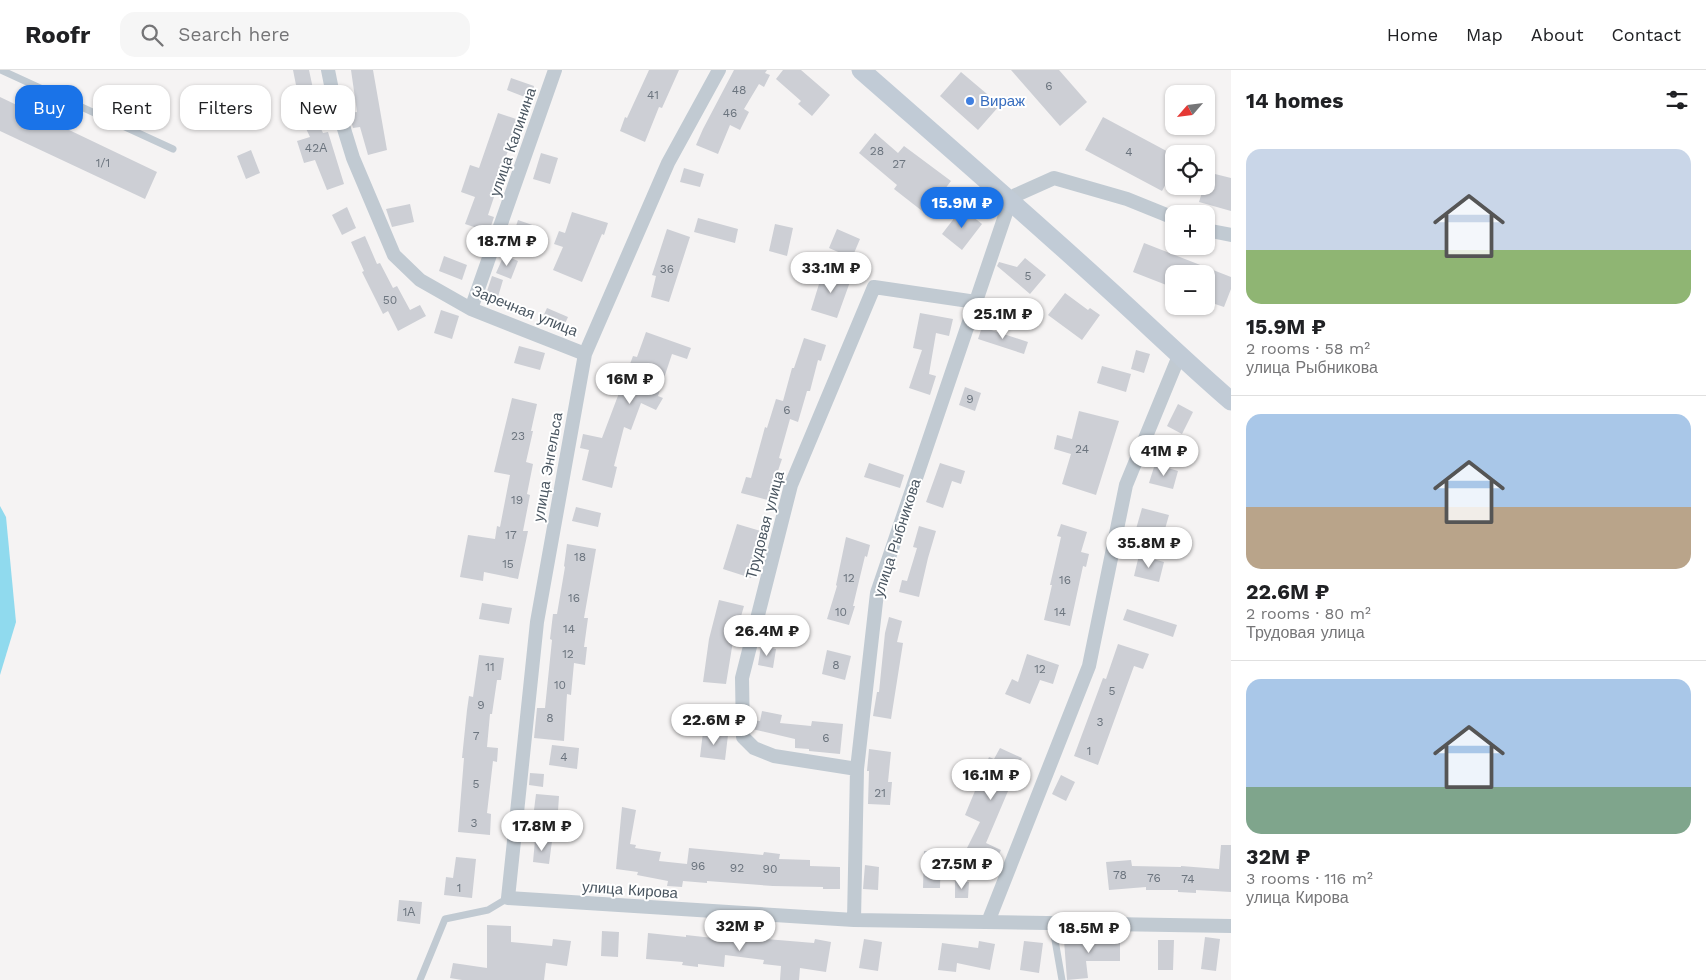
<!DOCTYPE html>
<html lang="en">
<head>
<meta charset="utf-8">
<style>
  body { margin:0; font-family:"Work Sans",sans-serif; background:#f6f6f6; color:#202124; height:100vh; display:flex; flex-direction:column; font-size:19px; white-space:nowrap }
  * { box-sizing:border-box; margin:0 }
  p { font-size:16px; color:#757577 }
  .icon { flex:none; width:28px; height:28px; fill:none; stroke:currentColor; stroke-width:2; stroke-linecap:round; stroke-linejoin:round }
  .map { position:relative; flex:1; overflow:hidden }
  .sheet { display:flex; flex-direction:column; background:#fff; width:475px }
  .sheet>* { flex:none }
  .guide { position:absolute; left:15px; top:15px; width:475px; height:45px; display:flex; gap:10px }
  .needle { width:32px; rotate:242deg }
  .tools { position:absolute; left:1165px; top:15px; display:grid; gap:10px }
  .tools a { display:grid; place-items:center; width:50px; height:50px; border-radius:10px; background:#fff; box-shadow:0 1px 4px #0004; font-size:25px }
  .price { position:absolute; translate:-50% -42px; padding:0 11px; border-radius:18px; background:#fff; color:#222; font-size:16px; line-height:32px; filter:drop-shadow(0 1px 2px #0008) }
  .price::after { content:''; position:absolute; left:50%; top:30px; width:15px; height:11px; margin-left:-8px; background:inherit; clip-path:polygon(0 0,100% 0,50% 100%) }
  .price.current { background:#1a73e8; color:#fff }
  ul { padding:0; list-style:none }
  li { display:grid; align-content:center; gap:10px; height:265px; padding:0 15px }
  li+li { border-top:1px solid #e0e0e0 }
  li span { display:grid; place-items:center; height:155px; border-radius:15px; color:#555 }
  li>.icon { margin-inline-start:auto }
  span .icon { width:90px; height:90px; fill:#fffc; stroke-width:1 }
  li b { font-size:21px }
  h2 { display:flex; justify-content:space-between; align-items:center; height:60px; padding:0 15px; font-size:21px }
  .chip { padding:0 18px; border-radius:15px; background:#fff; box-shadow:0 1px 4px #0004; font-size:18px; line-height:45px }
  .chip.current { background:#1a73e8; color:#fff }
  header { display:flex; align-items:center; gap:30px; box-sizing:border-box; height:70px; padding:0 25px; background:#fff; border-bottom:1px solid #e0e0e0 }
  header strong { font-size:24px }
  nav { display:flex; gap:28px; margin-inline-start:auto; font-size:18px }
  .search { width:350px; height:45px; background:#f6f6f6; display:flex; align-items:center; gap:12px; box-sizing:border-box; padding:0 18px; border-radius:15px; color:#757577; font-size:19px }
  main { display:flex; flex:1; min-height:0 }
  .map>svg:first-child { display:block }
</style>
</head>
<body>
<header>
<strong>Roofr</strong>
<div class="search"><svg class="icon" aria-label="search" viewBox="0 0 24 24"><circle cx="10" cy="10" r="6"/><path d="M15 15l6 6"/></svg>Search here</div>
<nav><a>Home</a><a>Map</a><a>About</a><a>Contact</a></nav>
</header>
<main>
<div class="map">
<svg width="1231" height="910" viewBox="0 0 1231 910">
  <rect width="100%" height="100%" fill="#f5f3f3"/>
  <path fill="#90daee" d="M0 436 6 447 16 552 0 605Z"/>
  <path fill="#cdcfd5" d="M293 0H309L315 28 307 30 323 63 328 62 344 114 327 120 315 90 304 93 297 71 310 67 300 46 302 45Z
    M351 0H373L387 80 368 85 360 57 353 58 349 43 357 42Z
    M649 0H679L662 38 659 37 645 72 620 61 625 47 627 48Z
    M734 0H767L765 3 770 5 764 17 759 14 744 39 749 42 740 60 730 55 718 84 696 75 703 59Z
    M783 0H801L830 25 812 46 798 34 801 31 776 9Z
    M1011 0H1059L1087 32 1060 56Z
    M961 2 1000 35 978 60 940 26Z
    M511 8 534 16 530 29 507 20Z
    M0 27 157 102 145 129 0 61Z
    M498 43 522 51 518 63 515 62 499 105 501 106 488 145 494 147 489 162 465 154 475 127 461 122 470 95 479 98Z
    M1103 47 1174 85V99L1162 121 1085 80Z
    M875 63 898 83 904 76 951 111 926 144 894 119 897 115 859 83Z
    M251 80 260 103 246 109 237 86Z
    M541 83 558 88 550 114 533 109Z
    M684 98 704 104 700 117 680 112Z
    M1207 102 1231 108V141L1199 132 1204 116H1206Z
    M410 134 414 152 392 157 386 139Z
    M347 137 356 158 342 165 332 145Z
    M962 138 982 154 962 180 942 164Z
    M572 142 608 153 604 165 602 164 582 212 553 200 563 177 554 174 559 161 565 163Z
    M698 148 738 159 735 173 694 162Z
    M518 150 538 157 534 169 514 162Z
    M775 154 793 158 787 186 769 181Z
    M667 159 690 167 669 232 651 227 656 206 652 205Z
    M837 159 860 169 852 188 829 178Z
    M365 166 377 194 380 193 393 218 397 216 410 240 420 235 426 246 398 261 388 241 383 244 362 202 364 201 351 172Z
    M1144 173 1231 207V219L1224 237 1206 231V204H1174V218L1133 202Z
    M504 185 518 191 511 209 496 203Z
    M444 186 467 195 462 210 439 201Z
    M1025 188 1046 205 1030 224 997 196 999 192 1017 197Z
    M823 201 851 209 837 248 811 240Z
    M492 206 503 210 497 230 485 227Z
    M1065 223 1088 240 1090 238 1100 245 1082 270 1048 245Z
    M547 238 568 247 562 260 541 251Z
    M441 240 459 246 452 269 434 263Z
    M920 243 953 249 949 266 936 263 929 304 936 306 930 325 909 318 922 280 913 278Z
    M982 257 1028 272 1024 284 978 269Z
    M646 262 691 278 687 289 672 284 658 326 663 328 656 340 641 333 631 360 624 357 614 396 617 397 612 418 582 410 589 380 580 378 583 364 602 368 633 286 637 287Z
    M804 268 826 275 821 291 818 290 810 321H807L798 352 790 349 779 388 782 389 768 430 741 423 746 407 751 408 765 357 767 358 776 329 783 331 792 298H794Z
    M519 276 545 283 540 300 514 293Z
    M1136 280 1150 284 1144 303 1131 299Z
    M1102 296 1131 304 1126 322 1097 313Z
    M965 317 981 323 975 341 959 335Z
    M512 328 537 334 531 361H533L526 392 533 394 527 424 530 425 523 461H528L518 509 484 502 483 511 460 507 468 465 495 469 497 456 500 457 510 405 494 402Z
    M1178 334 1193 342 1182 364 1167 356Z
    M1079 341 1119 351 1096 425 1062 414 1071 384 1054 379 1057 365 1072 369Z
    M869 393 904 405 900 418 864 407Z
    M940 393 965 401 961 414 952 411 943 438 926 432Z
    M1155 394 1178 401 1173 419 1149 413Z
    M576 437 601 443 598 457 572 451Z
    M1142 438 1169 445 1163 466 1136 459Z
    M737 454 764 462 751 508 723 499Z
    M1061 454 1087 462 1081 482 1089 484 1086 497 1083 496 1070 556 1044 550 1052 515H1050L1061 467 1057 466Z
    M919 456 936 461 928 488 919 527 899 522 902 510 907 511 917 478 913 477Z
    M846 467 870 475 867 487 865 486 853 536H855L849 555 827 549 837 516 836 515Z
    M567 474 596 479 584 548H588L584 577H587L585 595 574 593 571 625 567 624 564 671 534 668 537 638H545L552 570 550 569 553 544H557L565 497 564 496Z
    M1139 485 1164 492 1159 512 1134 506Z
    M719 530 744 536 737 560 735 559 726 614 703 612 709 569Z
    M482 533 512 538 509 554 479 549Z
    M1127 539 1177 555 1173 567 1123 550Z
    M889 547 902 551 897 572 903 573 891 649 873 646 877 622H879L885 563Z
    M1118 574 1149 584 1143 599 1134 596 1098 695 1074 686 1103 608 1106 609Z
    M761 576 776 579 773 598 758 595Z
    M827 580 851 586 845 610 822 604Z
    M1027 584 1059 595 1053 614 1040 610 1030 634 1005 624 1012 609 1018 612Z
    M479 585 504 588 501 610H497L492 644H490L487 677 498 678 497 692 493 691 487 743 491 744 490 765 458 762 464 688H462L467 640 469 626 473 627Z
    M762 641 782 645 780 653 811 656 812 651 843 654 840 684 809 681V679L795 678V669L752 659 751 650 760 651Z
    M703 662 728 665 725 690 700 687Z
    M552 675 579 678 577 699 549 695Z
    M1000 678 1022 688 986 773 1001 780 994 794 966 780 980 752 965 745 989 687 994 689Z
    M869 679 891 682 888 712H892L890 735 868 734 869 701H867Z
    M530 703 544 704 543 717 529 715Z
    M1061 705 1075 712 1066 731 1052 724Z
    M536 724 559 726 558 741 534 740Z
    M622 737 636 740 630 774 636 775 635 778 661 782 659 791 687 794 689 778 763 785 764 782 780 784 779 789 810 790V796L840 797V819H823V817L773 816 707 811V813L683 811 682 817 667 816 668 811 637 805 638 802 616 799Z
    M535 770 552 771 549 794 533 792Z
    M1221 775H1231V822L1196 820V823L1178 822V820H1146V817L1109 820 1106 792 1131 790 1132 796 1181 797V796L1219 799Z
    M924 781 941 782 940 818H923Z
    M456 787 476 789 472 828 444 825 446 807 453 808Z
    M865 795 879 797 878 820 863 819Z
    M955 811 969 812 968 828H955Z
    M399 830 422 832 420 854 397 851Z
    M487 855 511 856V872L552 876 553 869 571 871 567 896 546 893 544 910H462L450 908 453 893 487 898Z
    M602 861 619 862 618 887 601 886Z
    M648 863 686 867V865L713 868V864L766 871V869L814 873 815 869 831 872 826 902 800 898 799 910H780L781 896 763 894 764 890 725 885 724 897 698 894V897L682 895 683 892 646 889Z
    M1094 867H1120V891H1086L1088 908 1067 910 1064 870Z
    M1205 867 1220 869 1216 901 1201 899Z
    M864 869 882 872 878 901 859 898Z
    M1158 870H1174L1173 900H1158Z
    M979 871 995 874 990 900 957 893 956 902 938 900 942 873 978 878Z
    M1024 871 1043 873 1039 903 1020 900Z"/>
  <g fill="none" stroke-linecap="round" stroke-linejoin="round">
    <path stroke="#c1cad2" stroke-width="7" d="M1 0 173 79
      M1052 853 1062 910
      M420 910 445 849 488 840 508 828"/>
    <path stroke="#c1cad2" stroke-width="14" d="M328 0 332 20 353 88 394 185 420 210 471 239 585 284
      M719 0 668 93 585 284 537 552 508 828 854 850 1231 856
      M1206 160 1231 165
      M471 239 555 0
      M857 699 774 686 754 678 743 667 742 608 791 415 874 217 976 232
      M854 850 857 699 877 523 1010 131 1016 125 1054 108 1127 129 1174 148
      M988 852 1089 596 1126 415 1179 286"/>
    <path stroke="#c1cbd6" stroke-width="19" d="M861 0C943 72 1025 143 1105 216 1147 254 1188 294 1231 331"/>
  </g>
  <circle fill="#3f7fe0" stroke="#fff" stroke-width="2" cx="970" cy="31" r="5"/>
  <g text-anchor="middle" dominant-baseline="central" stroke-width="4" stroke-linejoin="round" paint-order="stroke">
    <g font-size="12" fill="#6b747e">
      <text x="1049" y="16">6</text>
      <text x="739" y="20">48</text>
      <text x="653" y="25">41</text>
      <text x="730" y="43">46</text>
      <text x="316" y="78">42А</text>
      <text x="877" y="81">28</text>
      <text x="1129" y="82">4</text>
      <text x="103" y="93">1/1</text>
      <text x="899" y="94">27</text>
      <text x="667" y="199">36</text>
      <text x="1028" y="206">5</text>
      <text x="390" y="230">50</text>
      <text x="970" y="329">9</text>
      <text x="787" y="340">6</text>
      <text x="518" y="366">23</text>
      <text x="1082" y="379">24</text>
      <text x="517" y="430">19</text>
      <text x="511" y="465">17</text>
      <text x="580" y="487">18</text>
      <text x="508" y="494">15</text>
      <text x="849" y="508">12</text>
      <text x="1065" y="510">16</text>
      <text x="574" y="528">16</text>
      <text x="841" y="542">10</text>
      <text x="1060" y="542">14</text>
      <text x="569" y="559">14</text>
      <text x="568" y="584">12</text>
      <text x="836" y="595">8</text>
      <text x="490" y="597">11</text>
      <text x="1040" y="599">12</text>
      <text x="560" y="615">10</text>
      <text x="1112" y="621">5</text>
      <text x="481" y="635">9</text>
      <text x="550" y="648">8</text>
      <text x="1100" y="652">3</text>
      <text x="476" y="666">7</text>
      <text x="826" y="668">6</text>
      <text x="1089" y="681">1</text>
      <text x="564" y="687">4</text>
      <text x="476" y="714">5</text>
      <text x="880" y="723">21</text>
      <text x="474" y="753">3</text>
      <text x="698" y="796">96</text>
      <text x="737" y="798">92</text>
      <text x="770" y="799">90</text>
      <text x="1120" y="805">78</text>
      <text x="1154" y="808">76</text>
      <text x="1188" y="809">74</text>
      <text x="459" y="818">1</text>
      <text x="409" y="842">1А</text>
    </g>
    <g font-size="15" fill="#366cbe" stroke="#fff" text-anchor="start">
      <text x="980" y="31">Вираж</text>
    </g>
    <g font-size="15" fill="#4a5661" stroke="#fff">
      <text transform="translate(513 72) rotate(-71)">улица Калинина</text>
      <text transform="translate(525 241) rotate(22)">Заречная улица</text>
      <text transform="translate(548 397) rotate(-80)">улица Энгельса</text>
      <text transform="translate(765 455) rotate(-75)">Трудовая улица</text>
      <text transform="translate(897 468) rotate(-72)">улица Рыбникова</text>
      <text transform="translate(630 820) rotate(4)">улица Кирова</text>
    </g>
  </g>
</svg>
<div class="tools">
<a><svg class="needle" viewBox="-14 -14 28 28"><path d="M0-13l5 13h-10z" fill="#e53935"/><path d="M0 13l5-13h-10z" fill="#757577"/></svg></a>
<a><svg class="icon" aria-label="locate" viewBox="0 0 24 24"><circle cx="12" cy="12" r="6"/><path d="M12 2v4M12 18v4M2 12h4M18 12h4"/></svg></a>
<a>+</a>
<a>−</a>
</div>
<b class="price current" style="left:962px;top:159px">15.9M ₽</b>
<b class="price" style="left:507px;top:197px">18.7M ₽</b>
<b class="price" style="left:831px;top:224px">33.1M ₽</b>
<b class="price" style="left:1003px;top:270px">25.1M ₽</b>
<b class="price" style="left:630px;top:335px">16M ₽</b>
<b class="price" style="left:1164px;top:407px">41M ₽</b>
<b class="price" style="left:1149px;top:499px">35.8M ₽</b>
<b class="price" style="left:767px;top:587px">26.4M ₽</b>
<b class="price" style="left:714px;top:676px">22.6M ₽</b>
<b class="price" style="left:991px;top:731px">16.1M ₽</b>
<b class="price" style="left:542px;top:782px">17.8M ₽</b>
<b class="price" style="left:962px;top:820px">27.5M ₽</b>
<b class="price" style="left:740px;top:882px">32M ₽</b>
<b class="price" style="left:1089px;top:884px">18.5M ₽</b>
<div class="guide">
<a class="chip current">Buy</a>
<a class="chip">Rent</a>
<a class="chip">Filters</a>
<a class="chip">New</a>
</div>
</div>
<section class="sheet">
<h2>14 homes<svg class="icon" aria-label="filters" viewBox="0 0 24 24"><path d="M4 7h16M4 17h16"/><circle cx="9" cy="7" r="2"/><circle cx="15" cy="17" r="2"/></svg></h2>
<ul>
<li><span style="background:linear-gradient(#c9d6e8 65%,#8fb573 0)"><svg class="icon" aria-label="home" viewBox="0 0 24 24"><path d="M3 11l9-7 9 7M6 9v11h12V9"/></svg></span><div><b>15.9M ₽</b><p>2 rooms · 58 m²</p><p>улица Рыбникова</p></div></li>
<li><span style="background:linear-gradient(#a9c7e8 60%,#b9a48a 0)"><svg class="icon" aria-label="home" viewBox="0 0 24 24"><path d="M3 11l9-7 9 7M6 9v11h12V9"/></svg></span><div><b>22.6M ₽</b><p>2 rooms · 80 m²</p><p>Трудовая улица</p></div></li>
<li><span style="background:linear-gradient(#a9c7e8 70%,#7fa58c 0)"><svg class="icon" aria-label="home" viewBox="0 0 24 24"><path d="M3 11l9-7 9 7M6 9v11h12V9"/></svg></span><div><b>32M ₽</b><p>3 rooms · 116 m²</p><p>улица Кирова</p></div></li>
</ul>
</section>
</main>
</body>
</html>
